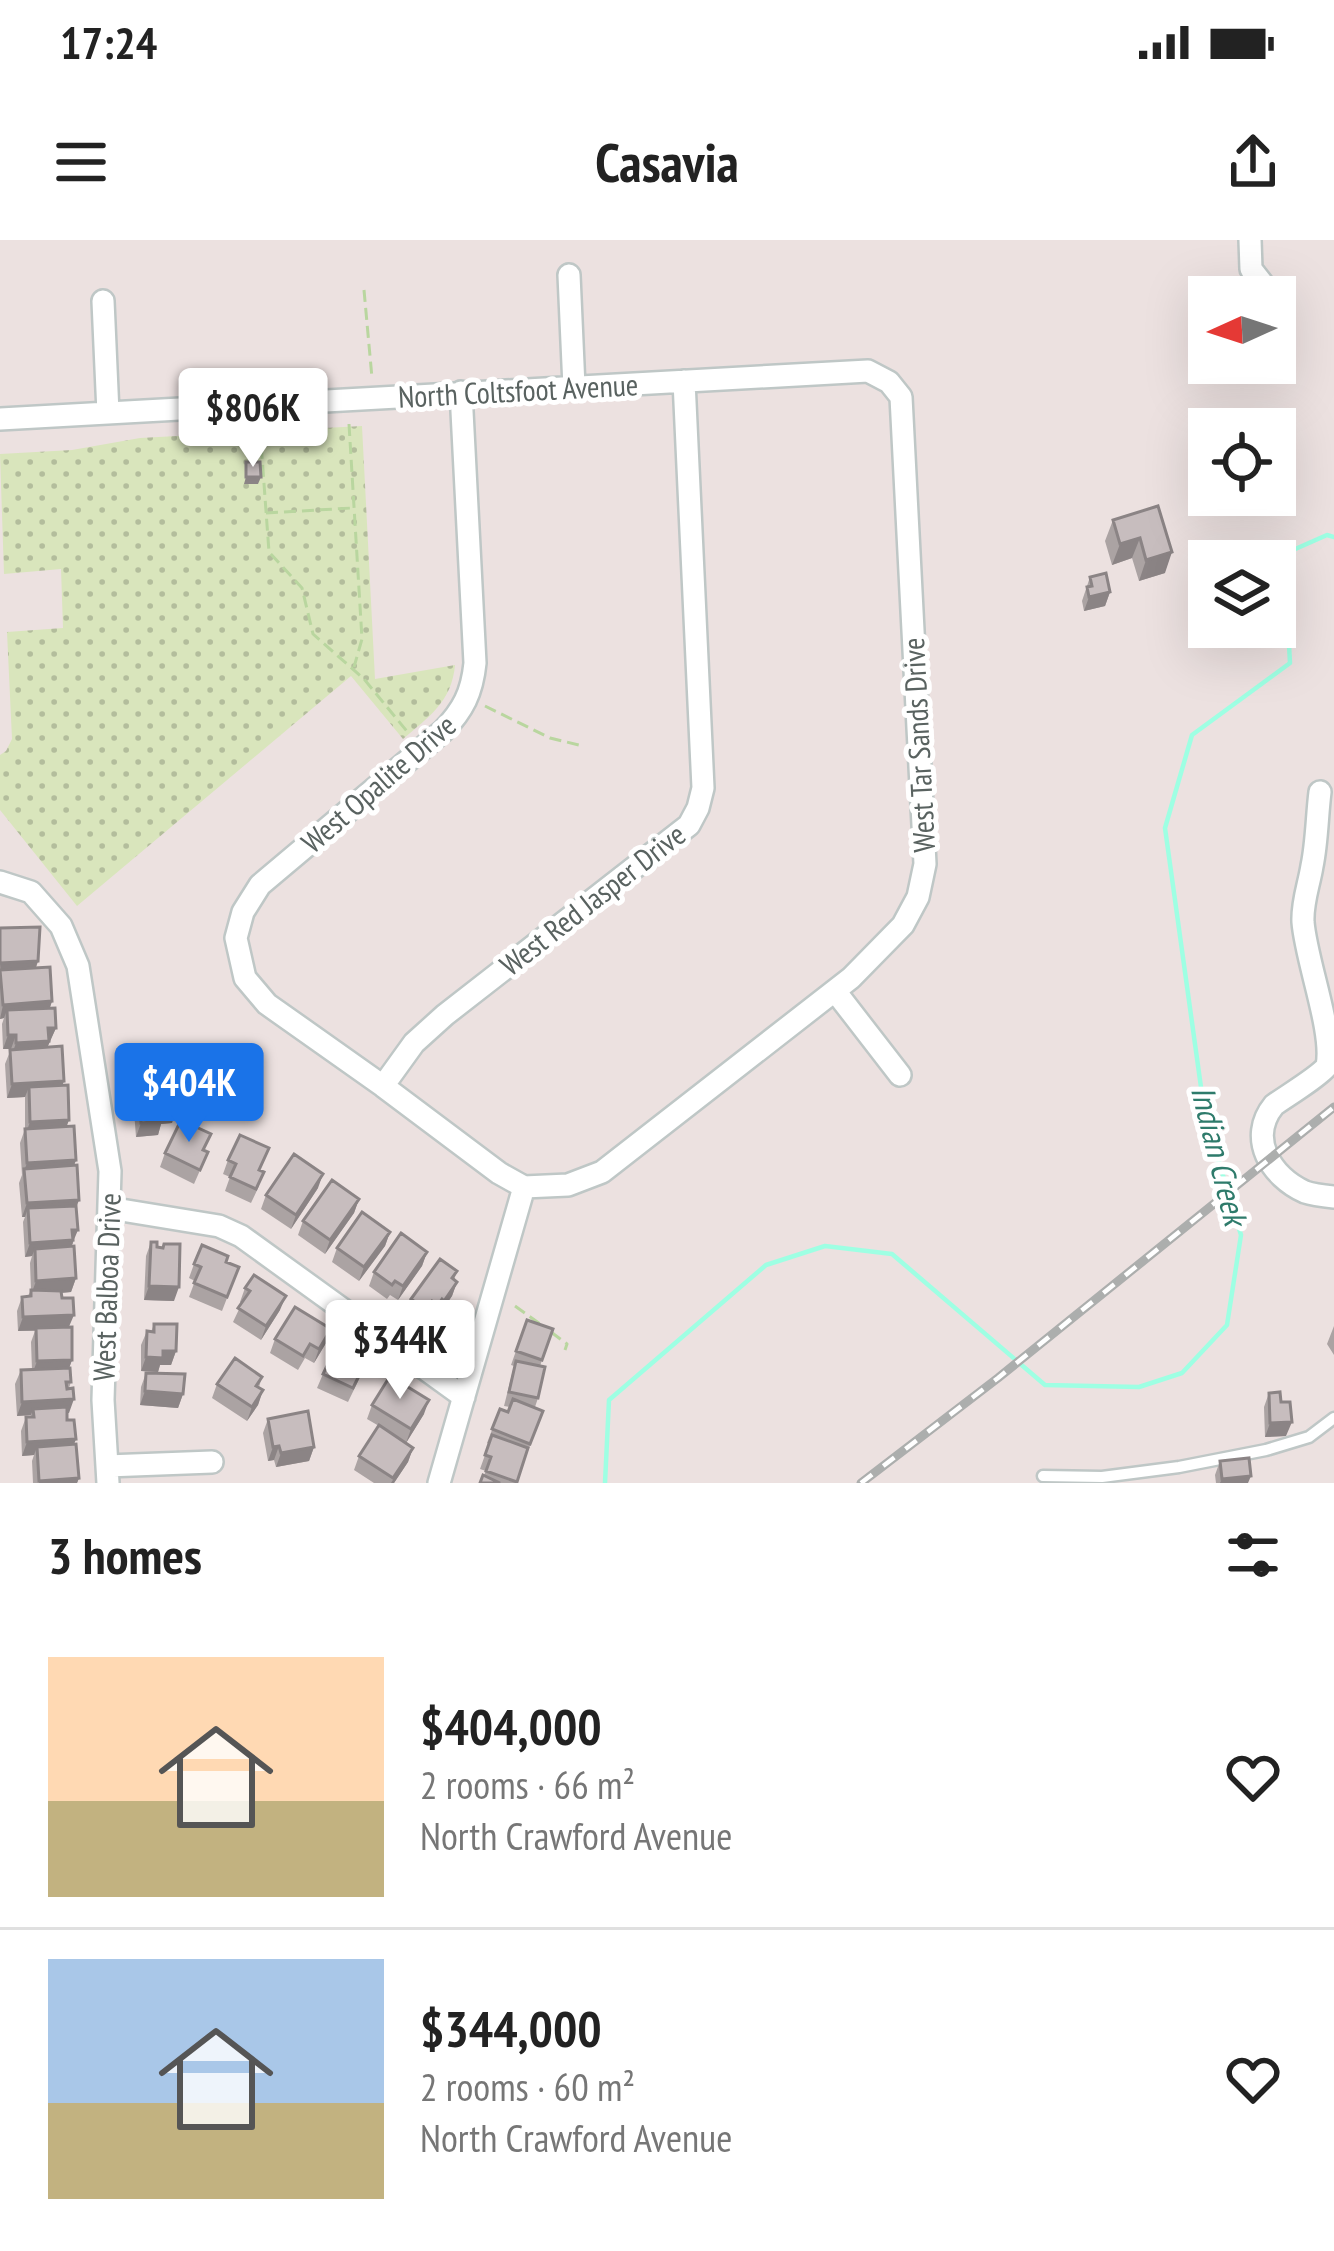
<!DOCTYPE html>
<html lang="en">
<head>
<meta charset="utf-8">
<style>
  body { margin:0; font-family:"PT Sans Narrow",sans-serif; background:#f2f2f2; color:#222; height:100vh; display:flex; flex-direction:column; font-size:45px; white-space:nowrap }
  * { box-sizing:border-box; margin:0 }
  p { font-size:39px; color:#767676 }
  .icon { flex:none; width:66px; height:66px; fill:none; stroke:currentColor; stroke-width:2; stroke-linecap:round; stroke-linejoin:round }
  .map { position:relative; height:1243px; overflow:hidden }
  .drawer { display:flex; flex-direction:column; background:#fff; flex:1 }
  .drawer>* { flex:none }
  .needle { width:78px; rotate:267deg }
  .fabs { position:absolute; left:1188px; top:36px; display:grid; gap:24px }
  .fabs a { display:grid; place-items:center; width:108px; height:108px; border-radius:0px; background:#fff; box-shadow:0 12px 48px #0002; font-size:60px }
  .price { position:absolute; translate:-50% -102px; padding:0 27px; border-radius:12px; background:#fff; color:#222; font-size:39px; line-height:78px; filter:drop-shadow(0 3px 6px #0008) }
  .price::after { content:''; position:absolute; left:50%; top:72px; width:36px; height:27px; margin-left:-18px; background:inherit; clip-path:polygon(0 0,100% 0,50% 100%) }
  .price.current { background:#1a73e8; color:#fff }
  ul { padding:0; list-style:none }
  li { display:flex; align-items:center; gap:36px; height:300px; padding:0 48px }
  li+li { border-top:3px solid #e0e0e0 }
  li span { display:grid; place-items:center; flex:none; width:336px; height:240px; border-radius:0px; color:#555 }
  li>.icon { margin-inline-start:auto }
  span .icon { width:144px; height:144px; fill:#fffc; stroke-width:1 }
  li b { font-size:51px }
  h2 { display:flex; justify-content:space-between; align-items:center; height:144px; padding:0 48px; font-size:51px }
  .status { display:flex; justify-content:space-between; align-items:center; height:84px; padding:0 60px; background:#fff; direction:ltr }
  .status svg { height:33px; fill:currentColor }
  header { display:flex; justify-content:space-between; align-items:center; height:156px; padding:0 48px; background:#fff; font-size:54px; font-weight:700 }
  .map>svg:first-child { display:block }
</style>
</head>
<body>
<div class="status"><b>17:24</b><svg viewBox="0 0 49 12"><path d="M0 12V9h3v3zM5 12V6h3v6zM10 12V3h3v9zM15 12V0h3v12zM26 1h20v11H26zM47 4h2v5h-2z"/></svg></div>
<header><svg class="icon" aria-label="menu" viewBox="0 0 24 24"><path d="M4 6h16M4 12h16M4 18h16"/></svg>Casavia<svg class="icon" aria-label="share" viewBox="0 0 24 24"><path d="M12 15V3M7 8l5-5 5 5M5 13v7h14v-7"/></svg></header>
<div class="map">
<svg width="1334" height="1243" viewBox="0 0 1334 1243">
  <defs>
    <pattern id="park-dots" width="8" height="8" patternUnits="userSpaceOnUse" patternTransform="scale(3)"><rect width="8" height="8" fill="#d9e5bc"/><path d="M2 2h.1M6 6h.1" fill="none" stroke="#b3bd9c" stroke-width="1.8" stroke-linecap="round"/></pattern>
  </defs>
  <rect width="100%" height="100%" fill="#ece1e0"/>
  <path fill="url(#park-dots)" d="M362 186 375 439 455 425C452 461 429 477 403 499L351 436 77 666 0 570V515L6 511 12 499 7 392 63 388 61 329 4 334 0 214 72 210 140 198Z"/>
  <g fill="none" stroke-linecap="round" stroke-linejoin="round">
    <path stroke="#9effe3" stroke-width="4.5" d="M605 1243 609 1160 766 1025 825 1006 892 1014 1045 1145 1139 1147 1182 1133 1227 1085 1241 995 1205 876 1165 588 1192 495 1290 423 1284 314 1327 295 1334 297"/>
    <g stroke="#bfc7c6" stroke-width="15">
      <path id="lane" d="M1043 1236 1102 1237 1179 1227 1266 1210 1309 1197 1334 1178"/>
    </g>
    <g stroke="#bfc7c6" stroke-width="26">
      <path id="street" d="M1250 0 1251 29 1273 57
        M569 35 574 147
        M103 61 108 173
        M461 152 475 423C472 453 463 470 443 491L260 645 243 672 236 698 245 738 267 764 383 846 499 933 524 947
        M0 179 868 131 889 142 901 157 925 624 918 657 903 685 851 738 602 932 568 945 524 947
        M1320 552C1317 576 1317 602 1312 626 1309 645 1302 662 1303 682 1306 721 1334 792 1327 826 1320 836 1285 857 1274 865 1247 898 1271 937 1305 952 1314 955 1324 956 1334 957
        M0 642 31 652 61 686 78 726 110 931 103 1160 108 1243
        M835 751 900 835
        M383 846 414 803 445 775 689 585 698 568 703 548 684 141
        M109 968 219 986 241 996 464 1157
        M107 1226 212 1222
        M439 1243 524 947"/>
    </g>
    <path stroke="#b9d69f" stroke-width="3" stroke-dasharray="12 6" stroke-linecap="butt" d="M364 50 372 138
      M349 184 362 399 354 427
      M260 189 269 312 302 348 313 394 364 439 410 495
      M266 273 352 268
      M485 466 550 498 583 506
      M515 1066 543 1086
      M551 1092 567 1104 565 1110"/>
    <use href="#lane" stroke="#fff" stroke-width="10"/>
    <use href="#street" stroke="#fff" stroke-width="21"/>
    <g stroke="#acaead" stroke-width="9">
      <path id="rail" d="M861 1243 998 1138 1334 867"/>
    </g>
    <use href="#rail" stroke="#fff" stroke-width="4.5" stroke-dasharray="14" stroke-linecap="butt"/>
  </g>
  <path fill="#aba3a3" d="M1158 266 1165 333 1139 341 1132 318 1112 325 1105 301 1113 280Z
    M1090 337 1110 352 1105 366 1084 371 1082 361Z
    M0 688 38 721 36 728 52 761 50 768 56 788 47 807 62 846 66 887 76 920 74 925 76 968 73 1004 70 1007 76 1038 71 1052 62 1053 69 1087 72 1120 69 1128 71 1142 69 1148V1173H67L79 1238 77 1243H33L32 1221 34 1215 22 1216 21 1191 26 1177H30L31 1175 17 1176 15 1144 21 1130H32L31 1102 35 1091H18L17 1071 22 1057 28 1056 31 1050 30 1023 32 1016 25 1017 23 982 25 977H22L19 943 22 935 20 903 25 889V857L7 858 5 824 11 809H3L2 784 4 778 0 779Z
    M137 831 172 883 161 884 158 895 136 897 132 845Z
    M205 910 208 912 194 944 160 927 165 913Z
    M228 920 260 930 259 946 251 963 225 951 230 937 223 934Z
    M318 948 291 989 261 969 266 955Z
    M359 959 354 973 325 1014 298 995 303 981Z
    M390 992 385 1006 359 1041 332 1022 337 1008Z
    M151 1002 157 1007 162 1008 164 1004 174 1061 144 1060 146 1016Z
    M427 1012 422 1026 398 1060 390 1055 387 1059 369 1046 374 1032Z
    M226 1022 239 1027 222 1071 189 1057 195 1041 189 1038 194 1024Z
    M457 1031 454 1040 457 1042 452 1056 439 1075 436 1073 433 1079 427 1075 421 1084 406 1073 411 1059Z
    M245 1048 280 1070 261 1100 233 1082 242 1063 240 1062Z
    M527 1080 553 1089 540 1126 538 1158 535 1167 543 1171 516 1243H480L486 1231 480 1229 489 1204 487 1203 500 1169 508 1172 510 1167 504 1166 514 1126 511 1125Z
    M154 1084 176 1111 171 1125H160L158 1132 141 1131V1105L147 1091 151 1092Z
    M1334 1086V1115L1327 1104Z
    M275 1099 326 1103 314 1123 305 1118 298 1130 270 1113Z
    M363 1131 348 1162 317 1148 323 1134Z
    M146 1133 183 1154 178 1168 140 1165 141 1147Z
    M262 1137 259 1147 263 1150 258 1165 247 1181 212 1158 217 1144Z
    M1269 1153 1281 1162 1286 1196 1265 1197 1264 1167Z
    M372 1165 424 1174 406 1203 413 1208 408 1222 394 1243H374L354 1230 359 1216 379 1186 367 1179Z
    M268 1179 314 1207 309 1221 276 1227 274 1220 268 1221 263 1193Z
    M1220 1221 1248 1243H1216L1215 1235Z"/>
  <path fill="#8b8485" d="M246 237H261L258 244H244Z
    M1140 298 1132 318 1112 325 1120 304Z
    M1172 312 1165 333 1139 341 1146 320Z
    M1110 352 1105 366 1084 371 1089 357Z
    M38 721 33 735 1 736 0 723Z
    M52 761 47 776 7 770 4 778 0 779 3 765Z
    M48 788H56L44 815 11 817 16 803Z
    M8 795H16L11 809H3Z
    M64 841 59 855 29 847 25 857 7 858 12 844Z
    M177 869 172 883 161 884 158 895 136 897 141 883 162 870Z
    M69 880 64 894 25 896 30 882Z
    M76 920 71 934 24 931 27 923Z
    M323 934 318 948 291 989 296 975Z
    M359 959 354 973 325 1014 330 1000Z
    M79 960 74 974 28 968 25 977H22L27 963Z
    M72 990H78L68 1014 35 1009 32 1016 25 1017 30 1003Z
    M390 992 385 1006 359 1041 364 1027Z
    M427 1012 422 1026 398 1060 403 1046Z
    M76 1038 71 1052 31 1055 36 1041Z
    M457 1042 452 1056 439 1075 444 1061Z
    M149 1046 179 1047 174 1061 144 1060Z
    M286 1056 280 1070 261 1100 266 1086Z
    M74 1075 68 1089 18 1091 23 1077Z
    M331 1089 326 1103 314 1123 319 1109Z
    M163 1111H176L171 1125H160L158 1132 141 1131 146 1117Z
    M72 1120 67 1134 32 1135 37 1121Z
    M263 1150 258 1165 247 1181 252 1167Z
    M145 1151 183 1154 178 1168 140 1165Z
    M74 1159 69 1173 34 1175 33 1169 31 1175 17 1176 22 1162Z
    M429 1160 424 1174 406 1203 411 1189Z
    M1292 1182 1286 1196 1265 1197 1270 1183Z
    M76 1199 71 1213 37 1207 34 1215 22 1216 27 1202Z
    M279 1206 274 1220 268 1221 273 1207Z
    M314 1207 309 1221 276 1227 281 1213Z
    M413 1208 408 1222 394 1243H391Z
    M1251 1236 1248 1243H1220L1222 1239Z
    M79 1238 77 1243H39V1241Z"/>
  <path fill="#c7bdbe" stroke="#8b8485" stroke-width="3" d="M246 222H260L261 237H246Z
    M1158 266 1172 312 1146 320 1140 298 1120 304 1113 280Z
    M1106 333 1110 352 1089 357 1087 347 1092 346 1090 337Z
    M40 687 38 721 0 723V688Z
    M50 727 52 761 3 765 0 730Z
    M55 768 56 788H48L49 801 16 803V795H8L7 770Z
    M62 806 64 841 12 844 10 810Z
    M173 828 177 869 162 870 163 881 141 883 137 831Z
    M68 845 69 880 30 882 29 847Z
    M181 880 211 894 203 910 208 912 200 930 165 913Z
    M74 886 76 920 27 923 25 889Z
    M240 895 269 908 259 930 264 932 256 949 230 937 236 924 228 920Z
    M294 914 323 934 296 975 266 955Z
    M77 925 79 960 27 963 24 929Z
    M332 940 359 959 330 1000 303 981Z
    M76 966 78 990H72L73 1000 30 1003 28 968Z
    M362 972 390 992 364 1027 337 1008Z
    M401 993 427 1012 403 1046 395 1041 392 1045 374 1032Z
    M151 1002H157V1007L163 1008 164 1004H180L179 1047 149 1046Z
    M202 1005 228 1016 226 1022 239 1027 227 1057 194 1043 201 1027 194 1024Z
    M74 1006 76 1038 36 1041 35 1009Z
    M440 1019 457 1031 452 1038 457 1042 444 1061 442 1059 438 1065 432 1061 426 1070 411 1059Z
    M254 1035 286 1056 266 1086 238 1068 250 1051 245 1048Z
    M31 1050 61 1051 62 1058H73L74 1075 23 1077 22 1057 31 1056Z
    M295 1067 331 1089 319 1109 310 1104 303 1116 275 1099Z
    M527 1080 553 1089 542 1120 516 1111Z
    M154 1084H177L176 1111H163V1118L146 1117 147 1091 154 1092Z
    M72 1087V1120L37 1121 36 1088Z
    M338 1103 368 1117 353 1148 323 1134Z
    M235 1118 262 1137 256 1146 263 1150 252 1167 217 1144Z
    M516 1121 545 1127 538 1158 509 1152Z
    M70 1128 71 1142H66L67 1149 73 1148 74 1159 22 1162 21 1130Z
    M146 1133 185 1134 183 1154 145 1151Z
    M390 1136 429 1160 411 1189 372 1165Z
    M1280 1152 1281 1162H1290L1292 1182 1270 1183 1269 1153Z
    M513 1159 543 1171 530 1204 492 1189 500 1169 508 1172Z
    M67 1167V1180H74L76 1199 27 1202 26 1177H34L33 1169Z
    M308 1171 314 1207 281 1213 279 1206 273 1207 268 1179Z
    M379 1185 413 1208 393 1238 359 1216Z
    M492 1195 528 1208 517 1242 486 1231 491 1217 485 1215Z
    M76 1204 79 1238 39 1241 37 1207Z
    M1249 1218 1251 1236 1222 1239 1220 1221Z
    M483 1235 500 1243H480Z"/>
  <g text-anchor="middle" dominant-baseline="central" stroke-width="10" stroke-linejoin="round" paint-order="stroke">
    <g font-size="30" fill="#596260" stroke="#fff">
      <text transform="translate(518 150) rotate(-3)">North Coltsfoot Avenue</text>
      <text transform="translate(918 505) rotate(-93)">West Tar Sands Drive</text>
      <text transform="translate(378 543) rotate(-41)">West Opalite Drive</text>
      <text transform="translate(592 659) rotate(-38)">West Red Jasper Drive</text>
      <text transform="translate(106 1047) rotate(-88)">West Balboa Drive</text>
    </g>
    <g font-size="33" font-style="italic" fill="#2e7b6b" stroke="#fff">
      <text transform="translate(1220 915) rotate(76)">Indian Creek</text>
    </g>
  </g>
</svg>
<div class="fabs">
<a><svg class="needle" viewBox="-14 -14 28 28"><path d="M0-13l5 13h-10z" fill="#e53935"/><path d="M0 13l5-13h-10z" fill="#767676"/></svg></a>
<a><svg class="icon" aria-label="locate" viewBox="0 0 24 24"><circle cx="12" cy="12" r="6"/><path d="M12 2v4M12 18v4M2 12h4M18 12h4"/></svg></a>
<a><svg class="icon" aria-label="layers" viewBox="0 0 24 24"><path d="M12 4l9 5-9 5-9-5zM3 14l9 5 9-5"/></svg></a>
</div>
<b class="price" style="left:253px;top:230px">$806K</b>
<b class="price current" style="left:189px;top:905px">$404K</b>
<b class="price" style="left:400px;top:1162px">$344K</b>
</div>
<section class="drawer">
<h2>3 homes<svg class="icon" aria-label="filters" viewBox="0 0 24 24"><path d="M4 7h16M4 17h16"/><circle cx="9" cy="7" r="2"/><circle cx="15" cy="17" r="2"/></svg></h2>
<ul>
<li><span style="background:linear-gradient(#ffd9b3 60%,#c2b280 0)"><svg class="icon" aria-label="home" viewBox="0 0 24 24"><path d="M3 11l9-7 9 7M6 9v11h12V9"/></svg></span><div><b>$404,000</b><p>2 rooms · 66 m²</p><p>North Crawford Avenue</p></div><svg class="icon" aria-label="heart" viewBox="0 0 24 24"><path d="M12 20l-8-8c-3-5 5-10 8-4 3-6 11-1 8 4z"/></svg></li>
<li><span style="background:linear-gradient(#a9c7e8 60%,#c2b280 0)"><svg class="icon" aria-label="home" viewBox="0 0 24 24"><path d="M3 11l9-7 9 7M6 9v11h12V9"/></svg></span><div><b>$344,000</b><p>2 rooms · 60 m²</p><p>North Crawford Avenue</p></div><svg class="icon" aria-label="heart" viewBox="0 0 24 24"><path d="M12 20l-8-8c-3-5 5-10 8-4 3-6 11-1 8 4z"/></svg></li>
</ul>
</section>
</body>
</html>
